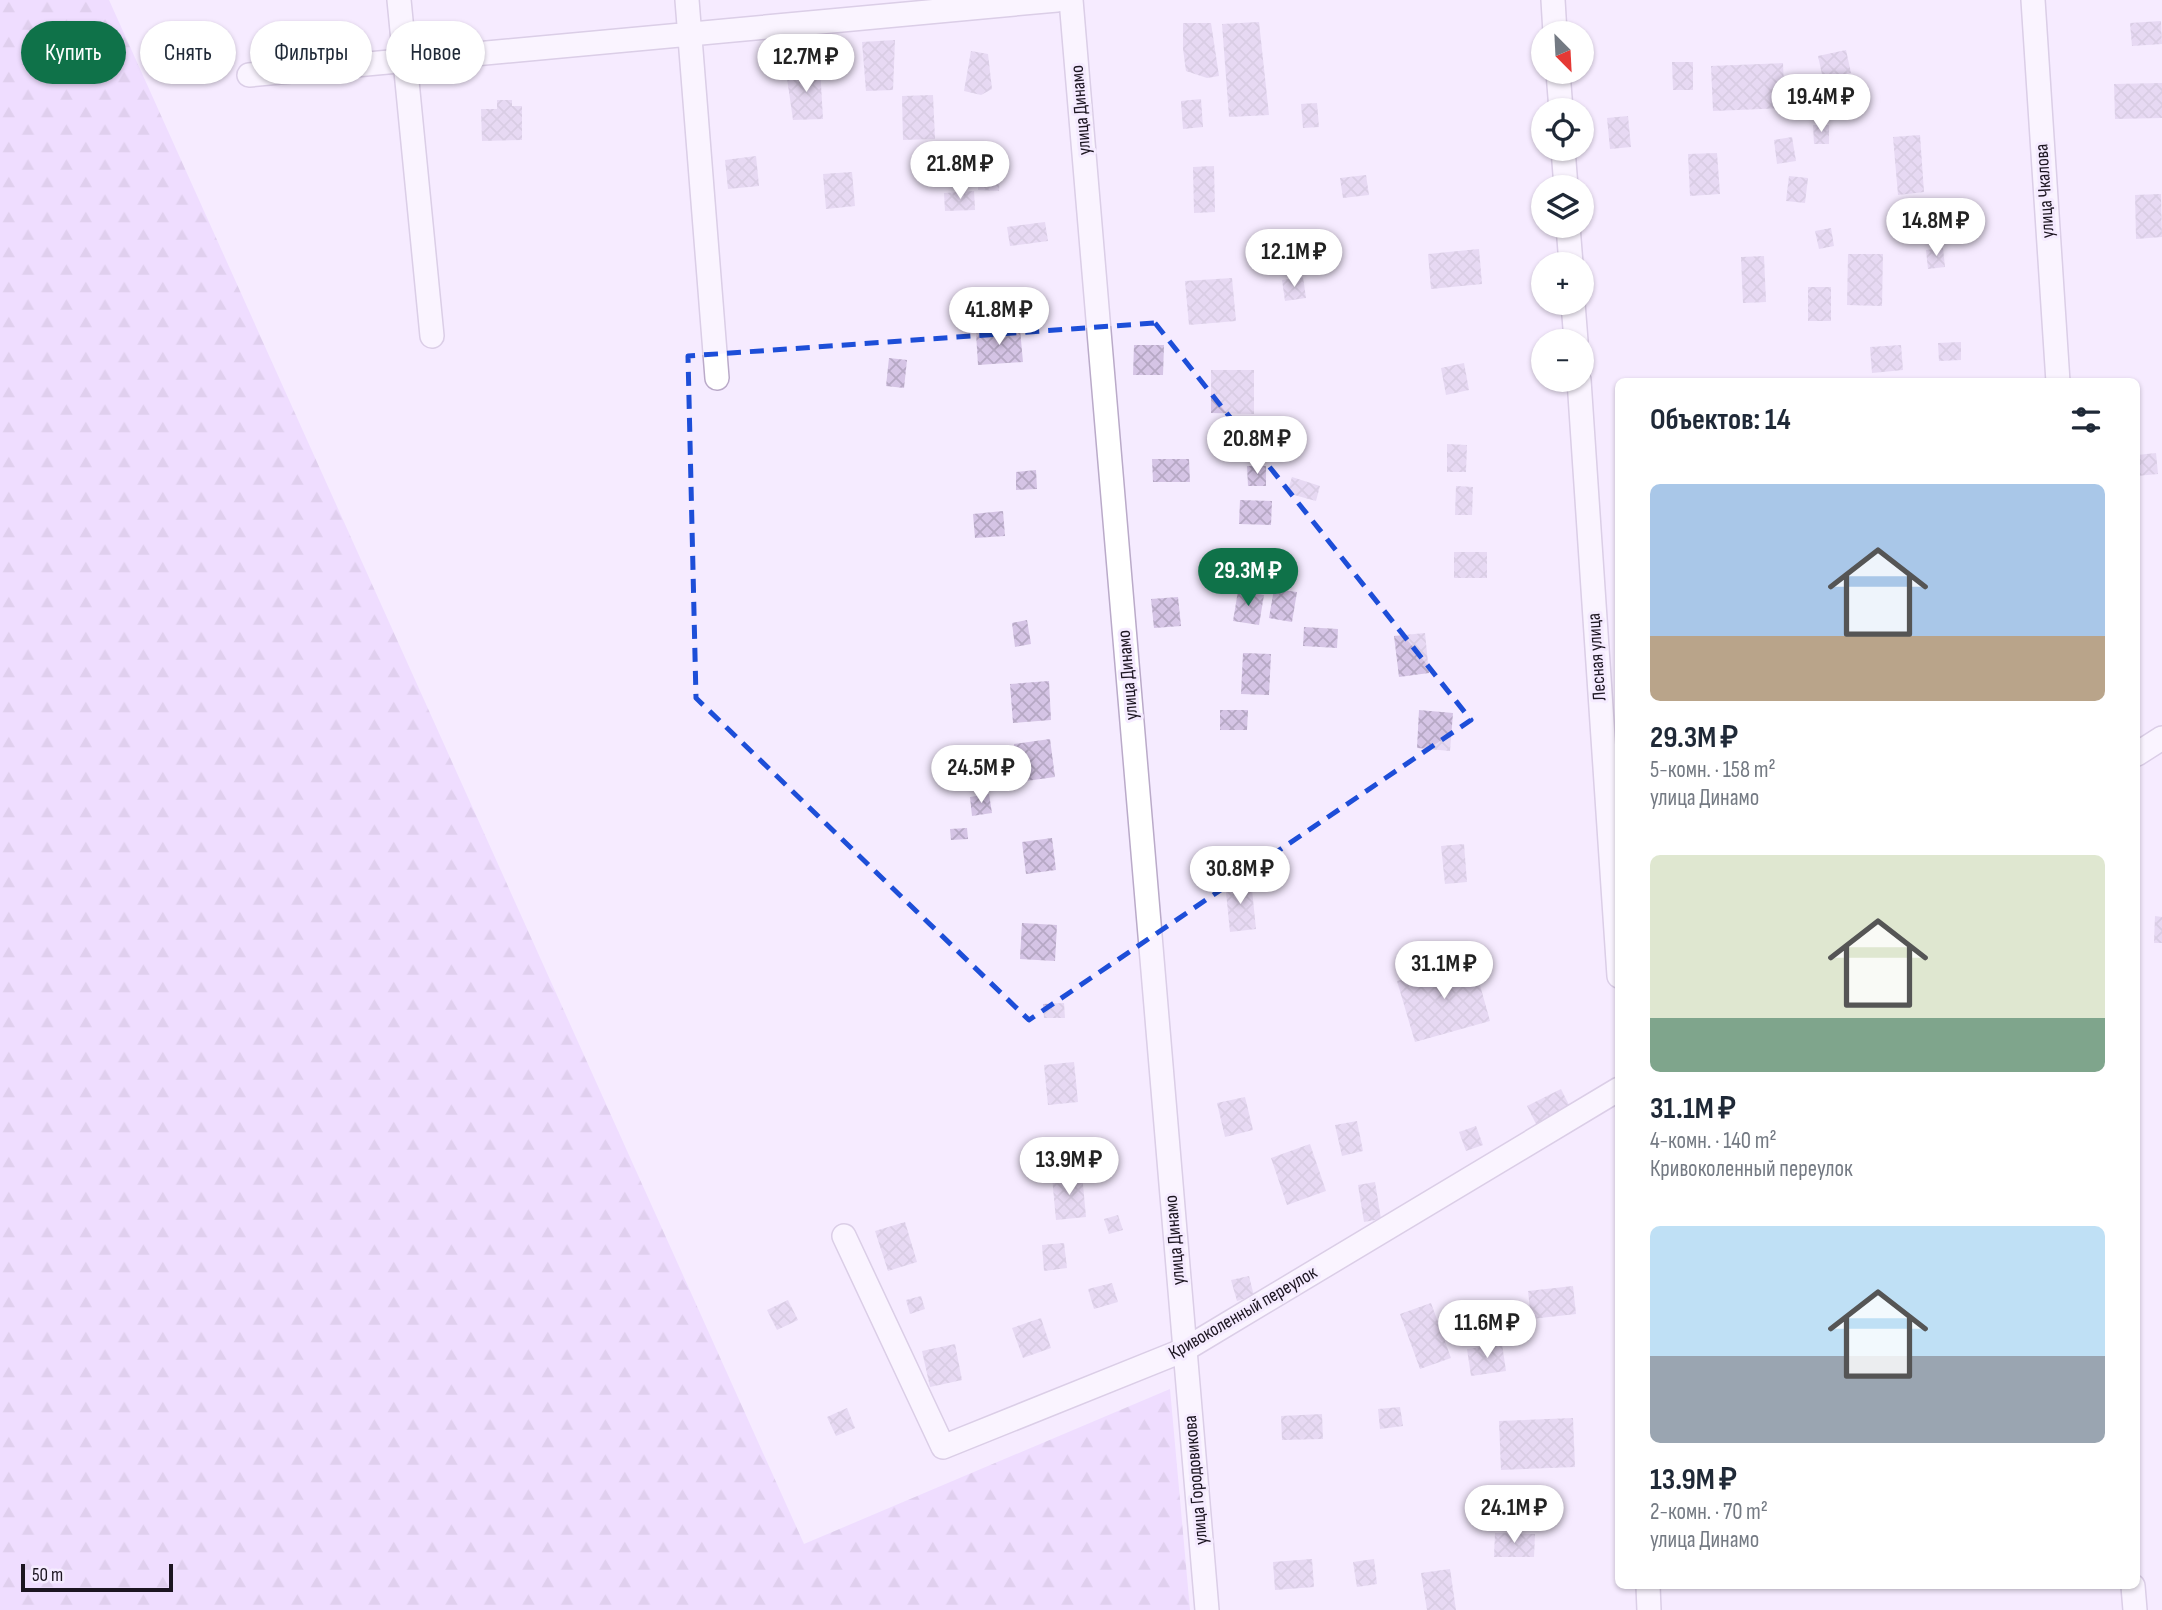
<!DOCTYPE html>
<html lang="ru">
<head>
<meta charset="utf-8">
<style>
  body { margin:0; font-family:"Sofia Sans Condensed",sans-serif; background:#f6f6f7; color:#1f2937; height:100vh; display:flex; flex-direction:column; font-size:26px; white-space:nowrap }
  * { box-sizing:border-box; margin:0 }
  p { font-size:23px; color:#747a83 }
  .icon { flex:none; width:38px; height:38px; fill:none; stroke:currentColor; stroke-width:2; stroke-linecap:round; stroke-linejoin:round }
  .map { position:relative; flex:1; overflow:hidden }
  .details { position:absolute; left:1615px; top:378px; width:525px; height:1211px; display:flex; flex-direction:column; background:#fff; border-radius:10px; box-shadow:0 2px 5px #0004 }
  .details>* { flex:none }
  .hud { position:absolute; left:21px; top:21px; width:665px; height:63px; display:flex; gap:14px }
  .needle { width:46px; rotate:156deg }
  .controls { position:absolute; left:1531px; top:21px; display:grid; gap:14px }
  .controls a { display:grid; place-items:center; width:63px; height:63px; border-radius:50%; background:#fff; box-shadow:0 2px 5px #0004; font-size:35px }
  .scale { position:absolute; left:21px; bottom:18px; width:152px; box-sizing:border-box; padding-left:7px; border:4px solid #1c1521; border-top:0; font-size:19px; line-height:24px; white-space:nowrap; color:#1c1521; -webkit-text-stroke:5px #f5ebff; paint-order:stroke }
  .price { position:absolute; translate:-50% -60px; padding:0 16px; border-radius:24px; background:#fff; color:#222; font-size:23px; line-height:46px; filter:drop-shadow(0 2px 4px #0008) }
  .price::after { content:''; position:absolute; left:50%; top:42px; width:21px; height:16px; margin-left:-10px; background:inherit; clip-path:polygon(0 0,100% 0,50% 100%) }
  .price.on { background:#0f7249; color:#fff }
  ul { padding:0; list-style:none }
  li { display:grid; align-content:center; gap:14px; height:371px; padding:0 35px }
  li span { display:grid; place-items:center; height:217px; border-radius:10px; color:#555 }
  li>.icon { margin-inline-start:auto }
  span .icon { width:126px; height:126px; fill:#fffc; stroke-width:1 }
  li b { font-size:30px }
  h2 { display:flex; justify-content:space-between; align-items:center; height:84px; padding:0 35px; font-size:30px }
  .pill { padding:0 24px; border-radius:32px; background:#fff; box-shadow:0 2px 5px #0004; font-size:24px; line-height:63px }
  .pill.on { background:#0f7249; color:#fff }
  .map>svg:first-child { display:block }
</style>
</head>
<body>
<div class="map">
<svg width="2162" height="1610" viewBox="0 0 2162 1610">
  <defs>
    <pattern id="forest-firs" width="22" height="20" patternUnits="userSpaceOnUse" patternTransform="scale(1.75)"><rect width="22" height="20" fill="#e6ccfe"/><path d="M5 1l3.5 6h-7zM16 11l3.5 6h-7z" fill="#c5aed9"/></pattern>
    <pattern id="building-cross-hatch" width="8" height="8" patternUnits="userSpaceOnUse" patternTransform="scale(1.75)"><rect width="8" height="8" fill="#d5c4e5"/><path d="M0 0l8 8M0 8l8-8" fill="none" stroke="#b6a8c4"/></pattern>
  </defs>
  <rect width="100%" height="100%" fill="#f5ebff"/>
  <path fill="url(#forest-firs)" d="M0 0H109L804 1544 1170 1389 1190 1610H0Z"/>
  <path fill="url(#building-cross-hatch)" d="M2161 21 2162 44 2132 46 2130 23Z
    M1259 22 1269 115 1229 117 1222 24Z
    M1183 23H1211L1219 76 1207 78 1186 71 1183 49Z
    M895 40 893 90 866 91 862 42Z
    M1846 50 1851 73 1823 79 1818 56Z
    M971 51 988 54 992 89 981 95 964 91Z
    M1672 62H1693V90H1673Z
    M1783 63 1785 108 1713 111 1711 66Z
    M820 67 823 119 793 120 786 71Z
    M2162 83V118L2115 119 2114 84Z
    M933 95 935 139 903 140 902 96Z
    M1201 99 1203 127 1183 129 1181 101Z
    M497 100H512V106H522V140L482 141 481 109H497Z
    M1317 103 1319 127 1303 128 1301 104Z
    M1628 116 1631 147 1610 149 1607 118Z
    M1813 125H1829V144H1814Z
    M1920 135 1924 192 1898 195 1893 137Z
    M1792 137 1796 161 1777 164 1774 140Z
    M1717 153 1720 194 1690 196 1688 154Z
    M756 156 759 186 728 189 725 160Z
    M1214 166 1215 212 1194 213 1193 167Z
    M852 172 855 206 826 209 823 174Z
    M979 172 1000 173 999 191 978 190Z
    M1366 175 1369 195 1343 198 1340 178Z
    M1789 176 1808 178 1805 203 1786 201Z
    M974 191 975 210 945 211 944 193Z
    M2161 194 2162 237 2136 239 2135 195Z
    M1045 222 1048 241 1010 246 1007 227Z
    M1831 228 1834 246 1819 249 1815 231Z
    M1943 248 1945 267 1928 269 1926 250Z
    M1479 249 1482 284 1431 289 1428 254Z
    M1848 254H1883L1882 306 1847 305Z
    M1764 256 1766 302 1743 303 1741 257Z
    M1303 277 1306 298 1285 301 1282 280Z
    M1232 278 1236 321 1189 325 1185 281Z
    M1808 287H1831V321H1808Z
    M1020 329 1023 362 978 365 976 333Z
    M1961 342V360L1939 361 1938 343Z
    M1134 345H1164L1163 375H1133Z
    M1901 345 1903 370 1872 373 1870 347Z
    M889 358 907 360 904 388 886 386Z
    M1464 363 1469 390 1446 395 1441 368Z
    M1211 370H1254V414L1211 413Z
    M1447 444 1467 445 1466 472H1447Z
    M2156 453 2158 474 2137 476V455Z
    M1152 459H1189L1190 482H1153Z
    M1247 466H1266V486H1248Z
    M1036 470 1037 489 1016 490V472Z
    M1292 477 1320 486 1316 501 1287 493Z
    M1456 486 1473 487 1472 515H1455Z
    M1240 500 1272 501 1271 525 1239 524Z
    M1003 511 1005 536 975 538 973 514Z
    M1454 552H1487V578H1454Z
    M1274 589 1297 592 1292 622 1269 618Z
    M1238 591 1264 595 1259 625 1233 621Z
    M1178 597 1181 626 1154 628 1151 599Z
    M1027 620 1031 644 1015 647 1012 623Z
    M1304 627 1338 629 1337 648 1303 646Z
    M1425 633 1429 673 1399 677 1394 636Z
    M1243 653 1271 654 1269 695 1241 694Z
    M1049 681 1051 720 1013 723 1010 684Z
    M1220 710H1248L1247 730H1220Z
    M1419 710 1453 713 1450 751 1417 748Z
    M1050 739 1055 777 1019 782 1014 744Z
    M989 794 992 813 972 816 970 797Z
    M967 828 968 839 951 840 950 829Z
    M1052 838 1056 870 1026 874 1022 842Z
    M1464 844 1467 882 1445 884 1441 846Z
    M1251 880 1256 929 1230 932 1225 882Z
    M2155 916 2162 917V943H2154Z
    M1022 923 1057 925 1055 961 1020 959Z
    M1473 960 1490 1021 1415 1042 1397 981Z
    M1064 1003 1065 1018H1044L1043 1004Z
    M1074 1062 1078 1102 1048 1105 1044 1065Z
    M1561 1089 1572 1111 1538 1128 1527 1106Z
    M1245 1097 1253 1130 1225 1137 1217 1103Z
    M1357 1121 1363 1151 1342 1156 1335 1125Z
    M1476 1126 1483 1145 1466 1151 1459 1132Z
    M1310 1144 1326 1191 1287 1205 1271 1158Z
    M1082 1174 1086 1217 1056 1220 1052 1177Z
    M1375 1182 1381 1219 1364 1222 1358 1185Z
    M1118 1215 1123 1230 1109 1234 1104 1219Z
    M905 1222 917 1262 888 1271 875 1231Z
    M1064 1243 1067 1268 1044 1271 1042 1245Z
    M1249 1276 1254 1296 1237 1301 1231 1280Z
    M1112 1283 1118 1302 1094 1309 1088 1289Z
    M1573 1286 1576 1314 1531 1319 1528 1291Z
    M921 1296 925 1309 910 1314 906 1300Z
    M788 1300 798 1320 777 1330 767 1310Z
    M1431 1303 1451 1358 1420 1369 1400 1314Z
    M1041 1318 1051 1348 1023 1358 1012 1328Z
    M955 1344 962 1380 930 1387 922 1351Z
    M1502 1344 1506 1371 1471 1376 1467 1349Z
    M1400 1407 1403 1426 1380 1429 1378 1409Z
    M847 1408 855 1428 836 1436 827 1417Z
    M1322 1414 1323 1439 1282 1440 1281 1416Z
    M1573 1418 1575 1467 1501 1470 1499 1421Z
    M1495 1533 1535 1534 1534 1557H1494Z
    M1312 1559 1314 1587 1275 1590 1273 1562Z
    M1374 1559 1377 1584 1357 1587 1353 1562Z
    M1450 1569 1456 1610H1427L1421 1573Z"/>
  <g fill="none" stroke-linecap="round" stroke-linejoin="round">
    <g stroke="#baaac9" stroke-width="26">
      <path id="minor" d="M399 0 432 336
        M687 0 717 378
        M1071 0 1207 1610
        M1553 0 1555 33
        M2033 0 2058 382
        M1558 72 1561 110
        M249 75 1057 0
        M1563 149 1566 187
        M1568 226 1571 264
        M1573 303 1576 341
        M1579 380 1619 976
        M2137 754 2162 738
        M844 1236 943 1447 1184 1350 1619 1089
        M1648 1586 1649 1610
        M2133 1586 2135 1610"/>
    </g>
    <use href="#minor" stroke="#fff" stroke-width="23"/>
  </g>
  <path d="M0 0H2162V1610H0ZM1155 323 1471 720 1029 1020 696 698 688 356Z" fill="#f5ebff" fill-opacity=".55" fill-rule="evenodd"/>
  <path fill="none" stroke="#1d4ed8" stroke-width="5" stroke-dasharray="14 9" stroke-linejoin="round" d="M1155 323 1471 720 1029 1020 696 698 688 356Z"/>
  <g text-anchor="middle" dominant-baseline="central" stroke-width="6" stroke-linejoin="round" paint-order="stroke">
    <g font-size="19" fill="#1c1521" stroke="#f5ebff">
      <text transform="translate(1081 110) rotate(-95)">улица Динамо</text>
      <text transform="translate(2045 191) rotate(-94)">улица Чкалова</text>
      <text transform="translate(1597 657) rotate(-94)">Лесная улица</text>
      <text transform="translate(1128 675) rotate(-95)">улица Динамо</text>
      <text transform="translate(1175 1240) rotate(-95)">улица Динамо</text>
      <text transform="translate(1243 1313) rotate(-30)">Кривоколенный переулок</text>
      <text transform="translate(1196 1480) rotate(-95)">улица Городовикова</text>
    </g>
  </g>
</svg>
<div class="controls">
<a><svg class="needle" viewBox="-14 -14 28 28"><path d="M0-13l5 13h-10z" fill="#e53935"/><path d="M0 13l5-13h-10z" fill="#747a83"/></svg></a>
<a><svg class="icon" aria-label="locate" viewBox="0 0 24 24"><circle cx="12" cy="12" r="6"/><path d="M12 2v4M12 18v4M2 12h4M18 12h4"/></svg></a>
<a><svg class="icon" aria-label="layers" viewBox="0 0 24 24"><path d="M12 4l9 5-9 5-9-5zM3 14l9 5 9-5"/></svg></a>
<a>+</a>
<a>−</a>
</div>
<div class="scale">50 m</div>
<b class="price" style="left:806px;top:94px">12.7M ₽</b>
<b class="price" style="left:1821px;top:134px">19.4M ₽</b>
<b class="price" style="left:960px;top:201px">21.8M ₽</b>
<b class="price" style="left:1936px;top:258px">14.8M ₽</b>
<b class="price" style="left:1294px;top:289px">12.1M ₽</b>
<b class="price" style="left:999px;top:347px">41.8M ₽</b>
<b class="price" style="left:1257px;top:476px">20.8M ₽</b>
<b class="price on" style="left:1248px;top:608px">29.3M ₽</b>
<b class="price" style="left:981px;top:805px">24.5M ₽</b>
<b class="price" style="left:1240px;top:906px">30.8M ₽</b>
<b class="price" style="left:1444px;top:1001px">31.1M ₽</b>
<b class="price" style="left:1069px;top:1197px">13.9M ₽</b>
<b class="price" style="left:1487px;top:1360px">11.6M ₽</b>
<b class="price" style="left:1514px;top:1545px">24.1M ₽</b>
<div class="hud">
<a class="pill on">Купить</a>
<a class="pill">Снять</a>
<a class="pill">Фильтры</a>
<a class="pill">Новое</a>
</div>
<section class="details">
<h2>Объектов: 14<svg class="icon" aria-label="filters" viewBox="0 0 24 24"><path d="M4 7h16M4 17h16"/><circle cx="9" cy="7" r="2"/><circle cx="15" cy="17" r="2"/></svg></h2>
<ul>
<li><span style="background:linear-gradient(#a9c7e8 70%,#b9a48a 0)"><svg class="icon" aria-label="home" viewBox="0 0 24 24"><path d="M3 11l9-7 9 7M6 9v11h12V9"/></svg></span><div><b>29.3M ₽</b><p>5-комн. · 158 m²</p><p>улица Динамо</p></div></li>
<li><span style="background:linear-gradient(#dfe7d0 75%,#7fa58c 0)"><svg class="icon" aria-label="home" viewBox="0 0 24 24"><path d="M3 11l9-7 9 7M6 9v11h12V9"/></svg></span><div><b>31.1M ₽</b><p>4-комн. · 140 m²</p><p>Кривоколенный переулок</p></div></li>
<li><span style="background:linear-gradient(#bfe0f5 60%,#9aa5b1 0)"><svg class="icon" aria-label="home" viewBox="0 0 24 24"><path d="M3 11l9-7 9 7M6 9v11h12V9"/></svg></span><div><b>13.9M ₽</b><p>2-комн. · 70 m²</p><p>улица Динамо</p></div></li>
</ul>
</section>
</div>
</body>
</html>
